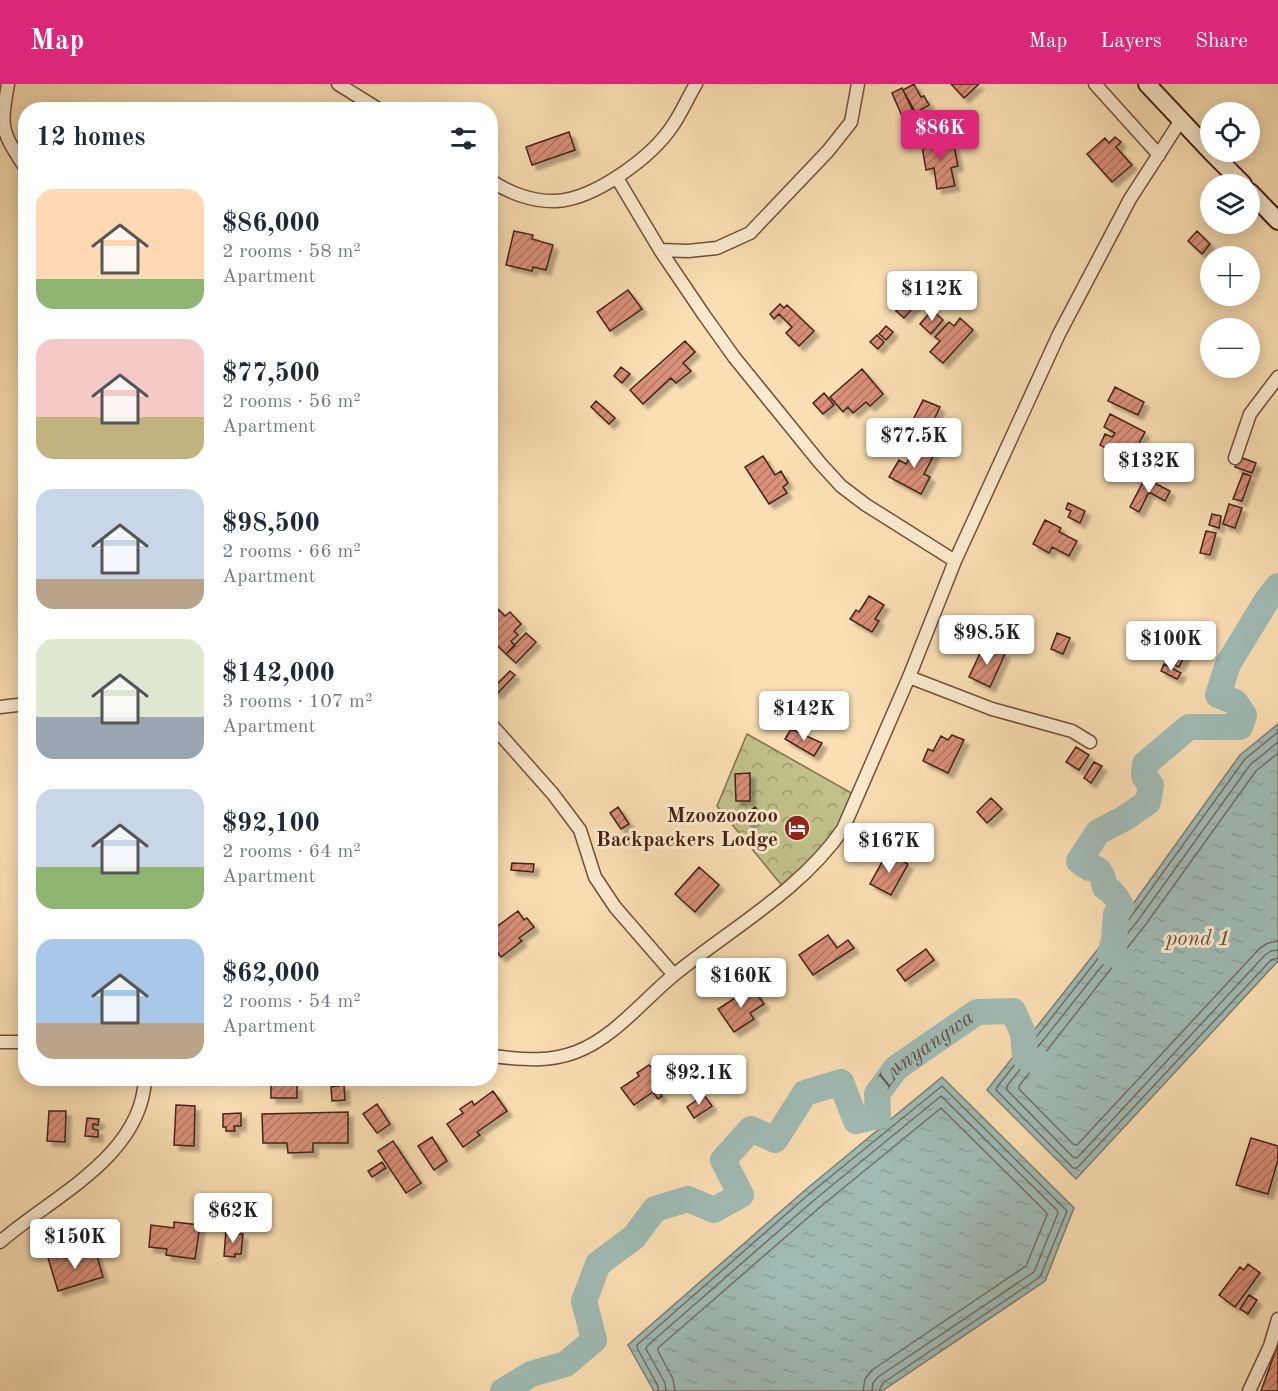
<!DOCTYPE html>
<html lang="en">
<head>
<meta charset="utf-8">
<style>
  body { margin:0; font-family:"Old Standard TT",serif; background:#f6f6f7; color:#1f2937; height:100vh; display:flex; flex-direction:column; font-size:22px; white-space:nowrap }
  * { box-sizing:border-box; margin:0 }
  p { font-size:20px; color:#747a83 }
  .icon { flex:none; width:33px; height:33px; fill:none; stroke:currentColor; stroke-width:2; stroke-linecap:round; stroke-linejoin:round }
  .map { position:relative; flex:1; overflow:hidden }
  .panel { position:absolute; left:18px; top:18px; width:480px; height:984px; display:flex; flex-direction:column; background:#fff; border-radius:24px; box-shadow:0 3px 15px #0003 }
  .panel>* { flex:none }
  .buttons { position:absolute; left:1200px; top:18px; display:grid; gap:12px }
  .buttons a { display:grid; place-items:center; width:60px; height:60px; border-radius:50%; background:#fff; box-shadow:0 3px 15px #0003; font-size:30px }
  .price { position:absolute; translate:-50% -51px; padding:0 14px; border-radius:6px; background:#fff; color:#222; font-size:20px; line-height:39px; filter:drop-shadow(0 2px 3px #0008) }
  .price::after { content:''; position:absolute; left:50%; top:36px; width:18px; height:14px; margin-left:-9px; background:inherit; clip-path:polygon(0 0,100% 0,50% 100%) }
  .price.current { background:#db2777; color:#fff }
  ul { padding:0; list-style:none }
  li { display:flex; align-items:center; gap:18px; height:150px; padding:0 18px }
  li span { display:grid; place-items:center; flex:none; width:168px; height:120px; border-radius:18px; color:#555 }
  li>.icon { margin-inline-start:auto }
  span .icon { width:72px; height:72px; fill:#fffc; stroke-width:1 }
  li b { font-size:26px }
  h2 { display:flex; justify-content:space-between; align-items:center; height:72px; padding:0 18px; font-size:26px }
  header { display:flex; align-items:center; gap:36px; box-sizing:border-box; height:84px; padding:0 30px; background:#db2777; color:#fff }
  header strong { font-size:28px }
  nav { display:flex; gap:33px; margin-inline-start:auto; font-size:21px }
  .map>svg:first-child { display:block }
</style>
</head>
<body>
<header>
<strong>Map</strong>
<nav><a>Map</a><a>Layers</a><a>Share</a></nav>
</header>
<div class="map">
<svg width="1278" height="1307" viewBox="0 0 1278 1307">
  <defs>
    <pattern id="park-crowns" width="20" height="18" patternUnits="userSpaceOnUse" patternTransform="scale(1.5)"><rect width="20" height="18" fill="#c1c18b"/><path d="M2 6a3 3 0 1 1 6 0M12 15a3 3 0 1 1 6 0" fill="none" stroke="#9f9c70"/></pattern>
    <pattern id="water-ripples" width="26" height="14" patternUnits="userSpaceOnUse" patternTransform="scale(1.5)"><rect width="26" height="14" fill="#a0bbb5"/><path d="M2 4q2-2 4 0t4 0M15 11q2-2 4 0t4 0" fill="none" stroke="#8ba09b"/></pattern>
    <pattern id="building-hatch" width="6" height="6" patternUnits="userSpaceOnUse" patternTransform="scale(1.5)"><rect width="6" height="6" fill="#da907a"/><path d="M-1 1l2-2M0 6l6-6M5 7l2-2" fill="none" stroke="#b37563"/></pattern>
    <filter id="shadow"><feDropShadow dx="5" dy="5" stdDeviation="1.5" flood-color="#0004"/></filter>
  </defs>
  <rect width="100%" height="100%" fill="#fbdfb4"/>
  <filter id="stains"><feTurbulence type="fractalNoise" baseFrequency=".00333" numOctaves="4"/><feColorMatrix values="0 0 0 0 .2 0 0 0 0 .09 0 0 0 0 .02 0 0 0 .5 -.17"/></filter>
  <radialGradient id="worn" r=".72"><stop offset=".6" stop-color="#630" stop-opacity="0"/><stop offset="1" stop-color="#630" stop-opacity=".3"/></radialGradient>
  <path fill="url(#park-crowns)" stroke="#83714f" stroke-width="1.5" d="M747 650 855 711 837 750 783 803 717 722Z"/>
  <path fill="url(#water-ripples)" stroke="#7c7d74" stroke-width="1.5" d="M1278 640V877L1076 1095 987 1006 1128 827 1240 671Z
    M942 993 1074 1124 1045 1197 882 1307H654L628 1261 804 1107Z"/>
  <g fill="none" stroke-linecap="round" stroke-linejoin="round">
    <path stroke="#726e64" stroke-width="1.5" d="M1278 648 1245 675 1133 830 997 1003 996 1006 1073 1084H1077L1271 876 1278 874
      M1278 658 1250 681 1139 835 1007 1002V1006L1073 1073 1077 1074 1265 871 1271 867 1278 866
      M1278 669 1256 687 1146 840 1019 1002V1005L1073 1060 1077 1061 1260 864 1268 859 1278 857
      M658 1307V1302L637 1264V1261L808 1111 942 1002 1067 1127 1040 1193 883 1299 879 1307
      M666 1307 665 1299 646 1265 647 1262 813 1117 941 1012 1057 1126 1058 1129 1034 1188 878 1293 873 1299 872 1307
      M675 1307 673 1295 658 1267V1264L819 1124 941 1024 1046 1128 1047 1131 1026 1182 872 1286 865 1295 863 1307"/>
    <g stroke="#a0bbb5" stroke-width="26">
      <path d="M1116 871 1110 869 1114 856 1116 830 1121 823C1119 816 1112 807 1105 803 1103 795 1102 786 1093 783L1089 784 1079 777 1098 748 1125 734 1148 718 1151 701 1144 692 1145 680 1189 643H1240L1244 631 1235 618 1218 611 1228 580 1267 516 1278 502"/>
      <path id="s1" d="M503 1307 531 1290 566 1280 594 1256 584 1217 598 1180 634 1153 655 1125 688 1115 714 1126 741 1111 723 1076 751 1045 775 1056 805 1009 841 998 856 1037 878 1032 877 1010 896 984 977 928 1013 927 1023 949 1025 973 1043 980"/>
    </g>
  </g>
  <path fill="url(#building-hatch)" stroke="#452113" stroke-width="1.5" filter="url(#shadow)" d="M914 0 921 13 924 12 929 21 916 29 903 6Z
    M951 0H979L964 14Z
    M902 4 913 27 902 32 892 9Z
    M569 48 575 66 532 81 526 63Z
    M940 52 942 63 954 61 958 82 951 84 955 102 937 105 934 84 926 86 921 56Z
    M1115 53 1121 58 1116 63 1132 81 1112 98 1087 70 1105 54 1109 59Z
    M514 147 533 151 532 155 553 161 546 186 533 183 532 187 506 181Z
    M1197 147 1210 160 1202 170 1188 157Z
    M628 206 642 225 610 247 597 228Z
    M913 209 920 216 904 234 896 227Z
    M780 220 784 224 787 221 814 247 799 262 786 249 792 243 779 230 774 235 770 230Z
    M932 226 943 236 931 250 920 240Z
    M960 234 973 246 943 279 930 268 940 257 935 253 949 238 954 242Z
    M886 242 893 248 886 256 879 250Z
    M877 251 884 258 878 265 870 258Z
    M685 257 695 268 683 279 691 287 676 299 671 294 643 320 630 306Z
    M621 283 630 290 622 299 614 292Z
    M862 285 883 310 870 322 866 318 853 329 848 323 843 328 830 313Z
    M1115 303 1144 318 1138 331 1108 317Z
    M824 309 834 321 823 330 813 319Z
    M923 316 940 323 931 342 914 334Z
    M596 317 615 334 609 340 591 323Z
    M1110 330 1145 348 1136 365 1144 369 1132 393 1122 388 1124 384 1107 376 1111 367 1100 361 1105 350 1112 353 1115 349 1104 343Z
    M918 359 935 369 924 390 930 393 921 410 889 393 899 376 906 380Z
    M763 372 775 391 781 387 788 399 783 403 787 409 769 420 745 383Z
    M1240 373 1256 379 1252 389 1235 383Z
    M1243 389 1251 392 1242 417 1233 415Z
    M1145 394 1170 407 1165 417 1149 408 1139 428 1130 423Z
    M1068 419 1085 427 1080 439 1068 433 1071 427 1066 425Z
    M1229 420 1242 424 1235 444 1223 440Z
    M1212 430 1221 432 1219 444 1209 441Z
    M1045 436 1061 444 1059 448 1077 457 1069 472 1052 463 1049 469 1033 460Z
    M1206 447 1216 449 1210 471 1200 469Z
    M869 512 884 521 875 535 879 537 872 548 850 535 856 526 859 528Z
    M494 521 505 532 510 528 521 540 514 547 518 551 511 557 515 562 506 570 490 554V525Z
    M526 549 536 558 516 579 506 570Z
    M1057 549 1070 554 1063 570 1051 565Z
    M984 561 1005 570 990 603 969 593Z
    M1175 564 1186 569 1179 583 1168 578Z
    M1164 580 1181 589 1177 595 1161 587Z
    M510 587 515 591 497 610 490 604V597L493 595 498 599Z
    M791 645 822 659 814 672 785 655Z
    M952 651 964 656 948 689 923 677 928 665 933 667 941 652 948 656Z
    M1076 663 1089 671 1079 686 1066 678Z
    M1094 678 1102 682 1091 699 1084 694Z
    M750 689V717H736L735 690Z
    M991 714 1002 725 987 739 977 728Z
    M618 723 629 740 621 745 610 729Z
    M755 723 761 730 749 740 743 733Z
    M887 769 908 780 891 811 870 800Z
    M512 779 534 780 533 788 511 786Z
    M699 783 719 801 695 828 675 810Z
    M518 827 524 836 527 834 534 843 519 854 522 857 501 873 490 859V845L492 846Z
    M828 851 837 864 848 856 854 864 813 891 799 871Z
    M926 865 934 876 905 897 897 886Z
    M725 884 731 892 713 906 707 898Z
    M752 903 764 920 750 929 754 935 734 948 718 925Z
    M658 978 666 990 658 995 662 1000 657 1004 662 1012 658 1015 653 1008 634 1021 621 1004 639 992 637 989 649 981 651 983Z
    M271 1001H297V1014H271Z
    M344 1001 345 1016 332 1017 331 1003Z
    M493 1007 507 1027 477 1048 480 1051 463 1063 447 1040 463 1029 460 1025 472 1017 474 1021Z
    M704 1011 712 1022 694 1034 687 1023Z
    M377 1020 390 1040 377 1049 363 1030Z
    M176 1021 195 1022 194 1062 174 1061Z
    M49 1027H66L65 1058 47 1057Z
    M348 1028V1059H313V1068L288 1069 287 1059H263L262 1030Z
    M241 1029V1042H234L235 1047H226V1043H223V1030Z
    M87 1034 99 1035 98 1041 93 1040V1045L98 1046V1053L85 1052Z
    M432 1053 447 1077 434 1086 418 1062Z
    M1251 1054 1278 1062V1076L1268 1110 1236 1101Z
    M393 1057 421 1099 406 1109 378 1067Z
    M382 1078 386 1084 372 1093 368 1087Z
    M174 1138 200 1141 195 1175 166 1171 167 1165 149 1163 151 1141 174 1144Z
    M226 1146H236L235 1150H243L241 1170H235V1173L224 1172Z
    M96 1169 103 1193 58 1207 48 1174 63 1170 64 1174 74 1171 75 1175Z
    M1248 1180 1260 1189 1235 1223 1219 1211 1240 1183 1244 1186Z
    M1249 1211 1257 1216 1248 1230 1240 1225Z
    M1278 1260V1307H1261Z"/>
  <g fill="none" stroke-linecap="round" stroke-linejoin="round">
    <g stroke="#72503b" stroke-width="15">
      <path id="street" d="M8 0C0 46 1 46 26 85
        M338 0 380 26
        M1095 0 1159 71
        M617 94 660 166 704 231 734 273 820 379 841 402 866 421 955 477
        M490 96C509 109 533 118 556 117 595 115 652 73 673 41 682 28 688 13 696 0
        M660 166 688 167 717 164 750 149 828 67 851 38 858 0
        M1235 374 1250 330 1278 293
        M909 593 992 625 1072 647 1090 658
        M0 623 26 620
        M490 639 553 710 580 746 595 793 615 823 674 891
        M0 958H26
        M490 972C521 975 547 979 576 968 615 953 643 916 675 890 732 844 801 806 843 745L909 593 955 477 1059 250 1130 115 1181 36
        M0 1158C51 1113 142 1073 145 994
        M1249 1307 1270 1262 1278 1235"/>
    </g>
    <g stroke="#452113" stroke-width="20">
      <path id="secondary" d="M1147 0 1210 67
        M1211 68 1243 100
        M1250 108 1278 137"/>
    </g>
    <use href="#street" stroke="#fceace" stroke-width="12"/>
    <use href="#secondary" stroke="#fceace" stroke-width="16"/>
  </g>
  <defs>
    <g id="hotel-disc" transform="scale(1.35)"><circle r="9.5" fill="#8f2418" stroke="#fceace"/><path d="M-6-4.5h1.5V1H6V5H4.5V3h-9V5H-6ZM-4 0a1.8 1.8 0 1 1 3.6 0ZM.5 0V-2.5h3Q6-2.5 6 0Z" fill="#fff"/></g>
  </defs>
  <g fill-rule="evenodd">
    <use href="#hotel-disc" x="797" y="744"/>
  </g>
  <g text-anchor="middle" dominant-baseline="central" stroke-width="6" stroke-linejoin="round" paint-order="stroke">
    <g font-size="21" font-weight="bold" fill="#452113" stroke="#fceace" text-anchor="end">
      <text x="778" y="732">Mzoozoozoo<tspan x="778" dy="24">Backpackers Lodge</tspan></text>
    </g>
    <g font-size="22" font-style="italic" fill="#604f44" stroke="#fceace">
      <text x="1198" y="855">pond 1</text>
      <text stroke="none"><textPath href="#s1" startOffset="714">Lunyangwa</textPath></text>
    </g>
  </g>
  <rect width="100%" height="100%" filter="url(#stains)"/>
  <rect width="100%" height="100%" fill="url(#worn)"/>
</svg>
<div class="buttons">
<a><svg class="icon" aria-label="locate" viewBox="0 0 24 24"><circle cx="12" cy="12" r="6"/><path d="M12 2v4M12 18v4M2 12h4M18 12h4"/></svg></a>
<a><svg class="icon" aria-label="layers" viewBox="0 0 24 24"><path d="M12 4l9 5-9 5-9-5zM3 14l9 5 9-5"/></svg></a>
<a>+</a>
<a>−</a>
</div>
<b class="price current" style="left:940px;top:77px">$86K</b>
<b class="price" style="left:932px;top:238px">$112K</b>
<b class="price" style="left:914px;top:385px">$77.5K</b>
<b class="price" style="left:1149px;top:410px">$132K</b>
<b class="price" style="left:987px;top:582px">$98.5K</b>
<b class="price" style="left:1171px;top:588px">$100K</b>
<b class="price" style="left:804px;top:658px">$142K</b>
<b class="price" style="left:889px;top:790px">$167K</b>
<b class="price" style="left:741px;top:925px">$160K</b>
<b class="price" style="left:699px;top:1022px">$92.1K</b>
<b class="price" style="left:233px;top:1160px">$62K</b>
<b class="price" style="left:75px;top:1186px">$150K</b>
<section class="panel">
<h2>12 homes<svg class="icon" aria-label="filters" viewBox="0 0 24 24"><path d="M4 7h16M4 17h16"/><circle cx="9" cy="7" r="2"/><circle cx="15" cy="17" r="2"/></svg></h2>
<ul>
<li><span style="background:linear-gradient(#ffd9b3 75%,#8fb573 0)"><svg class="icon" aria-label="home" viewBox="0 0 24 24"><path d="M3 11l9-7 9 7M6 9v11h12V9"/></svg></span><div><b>$86,000</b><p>2 rooms · 58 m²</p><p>Apartment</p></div></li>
<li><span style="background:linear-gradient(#f6c9c9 65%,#c2b280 0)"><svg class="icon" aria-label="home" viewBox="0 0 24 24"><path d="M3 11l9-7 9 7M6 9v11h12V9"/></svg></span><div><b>$77,500</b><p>2 rooms · 56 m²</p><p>Apartment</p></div></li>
<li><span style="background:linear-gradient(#c9d6e8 75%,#b9a48a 0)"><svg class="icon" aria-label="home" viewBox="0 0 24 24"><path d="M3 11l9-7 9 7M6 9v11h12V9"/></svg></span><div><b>$98,500</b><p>2 rooms · 66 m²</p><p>Apartment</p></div></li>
<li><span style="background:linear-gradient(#dfe7d0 65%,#9aa5b1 0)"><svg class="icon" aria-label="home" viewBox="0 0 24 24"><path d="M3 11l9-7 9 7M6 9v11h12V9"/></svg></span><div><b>$142,000</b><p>3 rooms · 107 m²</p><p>Apartment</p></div></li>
<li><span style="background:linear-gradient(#c9d6e8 65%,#8fb573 0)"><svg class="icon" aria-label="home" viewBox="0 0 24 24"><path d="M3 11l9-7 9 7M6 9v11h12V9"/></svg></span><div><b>$92,100</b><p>2 rooms · 64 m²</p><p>Apartment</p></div></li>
<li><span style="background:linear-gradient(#a9c7e8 70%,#b9a48a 0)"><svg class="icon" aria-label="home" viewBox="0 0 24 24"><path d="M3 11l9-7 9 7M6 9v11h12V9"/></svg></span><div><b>$62,000</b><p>2 rooms · 54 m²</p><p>Apartment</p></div></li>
</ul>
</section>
</div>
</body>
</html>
